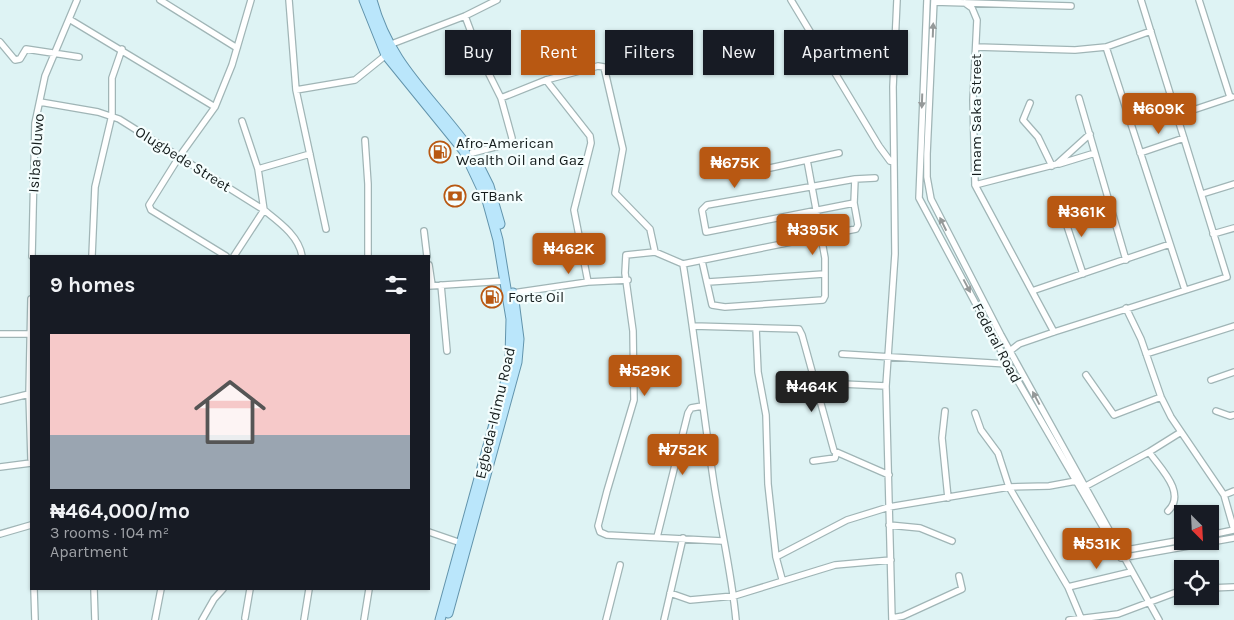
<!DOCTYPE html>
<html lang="en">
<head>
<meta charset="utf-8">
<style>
  body { margin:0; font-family:Karla,sans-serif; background:#242831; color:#f1f3f6; height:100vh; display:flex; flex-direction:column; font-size:19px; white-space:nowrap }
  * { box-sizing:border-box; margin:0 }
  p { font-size:16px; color:#9ea1a6 }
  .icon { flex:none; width:28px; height:28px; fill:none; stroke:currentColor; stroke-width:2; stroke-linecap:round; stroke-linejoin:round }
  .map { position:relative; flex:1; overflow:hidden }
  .sheet { position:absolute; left:30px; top:255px; width:400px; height:335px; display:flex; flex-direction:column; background:#171b24; border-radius:0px; box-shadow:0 1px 4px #0004 }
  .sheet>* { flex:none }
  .hud { position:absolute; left:445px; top:30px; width:475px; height:45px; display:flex; gap:10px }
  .needle { width:32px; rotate:156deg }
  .fabs { position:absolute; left:1174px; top:505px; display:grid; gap:10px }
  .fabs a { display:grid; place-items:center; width:45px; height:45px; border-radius:0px; background:#171b24; box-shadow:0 1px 4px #0004; font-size:25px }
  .price { position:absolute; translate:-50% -42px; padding:0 11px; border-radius:5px; background:#b85812; color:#fff; font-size:16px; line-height:32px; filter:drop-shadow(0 1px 2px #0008) }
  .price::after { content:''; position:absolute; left:50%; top:30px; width:15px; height:11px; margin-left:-8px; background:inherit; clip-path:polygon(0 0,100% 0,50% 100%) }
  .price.selected { background:#222; color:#fff }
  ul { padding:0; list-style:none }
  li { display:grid; align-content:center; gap:10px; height:265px; padding:0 20px }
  li span { display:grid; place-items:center; height:155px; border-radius:0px; color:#555 }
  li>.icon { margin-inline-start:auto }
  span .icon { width:90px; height:90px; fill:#fffc; stroke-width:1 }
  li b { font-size:21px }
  h2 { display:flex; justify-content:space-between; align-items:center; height:60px; padding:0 20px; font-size:21px }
  .tag { padding:0 18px; border-radius:0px; background:#171b24; box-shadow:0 1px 4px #0004; font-size:18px; line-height:45px }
  .tag.selected { background:#b85812; color:#fff }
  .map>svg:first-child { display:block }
</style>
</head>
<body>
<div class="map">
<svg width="1234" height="620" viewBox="0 0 1234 620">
  <rect width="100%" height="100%" fill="#def3f4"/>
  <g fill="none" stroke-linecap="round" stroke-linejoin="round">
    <g stroke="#a0b5b6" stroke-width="8">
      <path id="street" d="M160 0 237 48
        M289 0 296 90 326 229
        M791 0 879 146 890 161 894 162 893 87 897 0
        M927 0 919 198 1008 364 1121 558 1234 538
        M934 0 927 154V177L931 199 1001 335 1159 620
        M1199 0 1230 97
        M934 2 1071 6
        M965 3 972 8 977 20 973 100 975 185 1054 332
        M465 16 480 56 501 98 512 138 511 143 472 153
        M69 19 215 107
        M0 42 15 60 20 59 26 49 79 57
        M389 45 465 16 497 0
        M976 47 1075 50 1106 47 1185 290
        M1106 47 1151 31
        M546 80 590 136 591 143 574 210 588 282
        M296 90 355 80 386 55
        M501 98 546 80 598 66 604 67 623 149 615 193 650 229 655 252
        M1079 98 1126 260
        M40 102 98 112 119 119 264 210C279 222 299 236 302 256
        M1030 103 1023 120 1038 137 1052 166
        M1178 115 1232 97
        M365 140 368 184V256
        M1140 153 1184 138
        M1059 164 1095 153
        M770 168 839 153
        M258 169 310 154
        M855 179 875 178
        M975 185 1057 164 1090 134
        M1202 194 1234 184
        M1061 208 1083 274
        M424 231 427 256
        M1213 234 1234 228
        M32 256 35 123 45 76 77 0
        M92 256 95 187 112 115V78L122 49
        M226 256 151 210 149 205 179 157 215 107 232 65 251 0
        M234 256 264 210 258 169 242 121
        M702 261 712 305 725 307 823 300 825 296V258L807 160
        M683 264C695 337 703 411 714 484 721 529 732 575 736 620
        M429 265 432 285
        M708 282 824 274
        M441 285 447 351
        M429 286 505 281
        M1032 291 1170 244
        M513 293 588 282 628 280
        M31 299 29 394 31 459
        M1126 308 1141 339 1161 397 1171 417 1224 495 1234 491
        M693 326 799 329 802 335 834 451 889 475
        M756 328 758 372 766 415 768 484 776 557 782 579
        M0 334H31
        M1010 351 1019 344 1054 332 1227 277 1141 0
        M842 354 1008 364
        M1146 354 1234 326
        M1086 375 1114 415 1161 397
        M1211 380 1234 372
        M842 384 886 386
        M0 401 29 394
        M945 411 942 438 948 498
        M1216 411 1230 416 1234 415
        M975 413 981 430 998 453 1009 487 1068 587 1081 618
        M1149 452C1160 468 1187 493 1168 511
        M813 461 835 458 836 454
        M0 467 31 463
        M1086 486 1149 452 1181 432
        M1224 495 1234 530
        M889 525 920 528 952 541
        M429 532 461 543
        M0 534 31 525
        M1210 535 1234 530
        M657 537 688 413 691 408 702 406
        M722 541 607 535 600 532 598 526 607 491 634 400 633 331 625 273 626 255 655 252 683 264 856 229 858 225 854 203 855 179 707 205 702 210 706 232 854 203
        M1121 548 1132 549 1182 540
        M776 557 847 520 889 507 1009 487 1049 486 1076 481
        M1068 587 1131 572
        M1210 588 1234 587
        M34 589 35 620
        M94 589 95 620
        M670 593 690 600 734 596 835 565 891 560
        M245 618 250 589
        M892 618 903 616 962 589 959 576
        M155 620 161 589
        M202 620 214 599 223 589
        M304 620 309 589
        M364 620 369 589
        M606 620 620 565
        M664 620 683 538
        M892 620 886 386 895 254 894 162
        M1069 620 1118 614 1182 590"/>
    </g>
    <g stroke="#6294ac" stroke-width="11">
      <path id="primary" d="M364 0 386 55 464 151 487 200 498 240 511 319 510 357 505 384 440 620
        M372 0C388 61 427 93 464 142
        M480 168 489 186 500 224
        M448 613 517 362 519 339 513 293"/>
    </g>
    <use href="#street" stroke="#fff" stroke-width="5.5"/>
    <use href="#primary" stroke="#bae6fb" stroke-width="9"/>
  </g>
  <defs><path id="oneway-solid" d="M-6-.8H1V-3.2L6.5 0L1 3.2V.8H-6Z" transform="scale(1.25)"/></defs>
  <g fill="#959999">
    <use href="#oneway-solid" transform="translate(933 30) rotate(-88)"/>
    <use href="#oneway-solid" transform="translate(922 101) rotate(92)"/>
    <use href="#oneway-solid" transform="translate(943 224) rotate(-116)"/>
    <use href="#oneway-solid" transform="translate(967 286) rotate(62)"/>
    <use href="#oneway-solid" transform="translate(1036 398) rotate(-118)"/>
  </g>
  <defs>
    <g id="fuel-ring" transform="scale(1.125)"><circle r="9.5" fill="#f5fefe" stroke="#b85812" stroke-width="1.5"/><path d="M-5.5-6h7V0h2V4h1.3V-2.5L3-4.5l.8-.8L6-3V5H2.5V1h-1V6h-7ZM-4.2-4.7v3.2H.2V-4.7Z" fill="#b85812"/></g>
    <g id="bank-ring" transform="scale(1.125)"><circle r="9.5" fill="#f5fefe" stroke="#b85812" stroke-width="1.5"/><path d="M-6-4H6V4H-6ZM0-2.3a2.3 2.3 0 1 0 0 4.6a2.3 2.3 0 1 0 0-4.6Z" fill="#b85812"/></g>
  </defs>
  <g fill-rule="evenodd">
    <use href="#fuel-ring" x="440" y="152"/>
    <use href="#bank-ring" x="455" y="196"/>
    <use href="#fuel-ring" x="492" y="297"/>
  </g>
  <g text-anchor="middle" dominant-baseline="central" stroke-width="4.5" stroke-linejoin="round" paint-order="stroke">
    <g font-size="15" fill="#141c1c" stroke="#f5fefe">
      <text transform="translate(976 115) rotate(-90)">Imam Saka Street</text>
      <text transform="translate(36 153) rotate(-86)">Isiba Oluwo</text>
      <text transform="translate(183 159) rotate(32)">Olugbede Street</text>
      <text transform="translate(997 343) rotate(62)">Federal Road</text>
      <text transform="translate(495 413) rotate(-77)">Egbeda-Idimu Road</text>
    </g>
    <g font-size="15" fill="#141c1c" stroke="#f5fefe" text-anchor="start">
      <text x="456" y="143">Afro-American<tspan x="456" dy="17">Wealth Oil and Gaz</tspan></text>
      <text x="471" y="196">GTBank</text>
      <text x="508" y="297">Forte Oil</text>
    </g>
  </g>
</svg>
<div class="fabs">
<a><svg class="needle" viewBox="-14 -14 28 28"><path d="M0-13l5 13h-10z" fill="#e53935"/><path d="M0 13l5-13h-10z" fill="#9ea1a6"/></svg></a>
<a><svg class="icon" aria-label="locate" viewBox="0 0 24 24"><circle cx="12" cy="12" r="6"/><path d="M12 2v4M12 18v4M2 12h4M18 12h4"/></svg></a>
</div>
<b class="price" style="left:1159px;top:135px">₦609K</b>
<b class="price" style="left:735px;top:189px">₦675K</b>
<b class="price" style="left:1082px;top:238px">₦361K</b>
<b class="price" style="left:813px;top:256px">₦395K</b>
<b class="price" style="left:569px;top:275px">₦462K</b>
<b class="price" style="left:645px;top:397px">₦529K</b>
<b class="price selected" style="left:812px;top:413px">₦464K</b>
<b class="price" style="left:683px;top:476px">₦752K</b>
<b class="price" style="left:1097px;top:570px">₦531K</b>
<div class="hud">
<a class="tag">Buy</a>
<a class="tag selected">Rent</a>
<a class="tag">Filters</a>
<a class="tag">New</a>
<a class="tag">Apartment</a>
</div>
<section class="sheet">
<h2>9 homes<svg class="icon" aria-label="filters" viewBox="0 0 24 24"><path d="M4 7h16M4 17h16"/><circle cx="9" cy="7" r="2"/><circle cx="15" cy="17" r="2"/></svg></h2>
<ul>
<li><span style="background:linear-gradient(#f6c9c9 65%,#9aa5b1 0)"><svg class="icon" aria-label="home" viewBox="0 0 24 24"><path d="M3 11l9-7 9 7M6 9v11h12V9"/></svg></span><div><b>₦464,000/mo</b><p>3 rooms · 104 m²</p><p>Apartment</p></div></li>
</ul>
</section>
</div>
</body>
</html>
